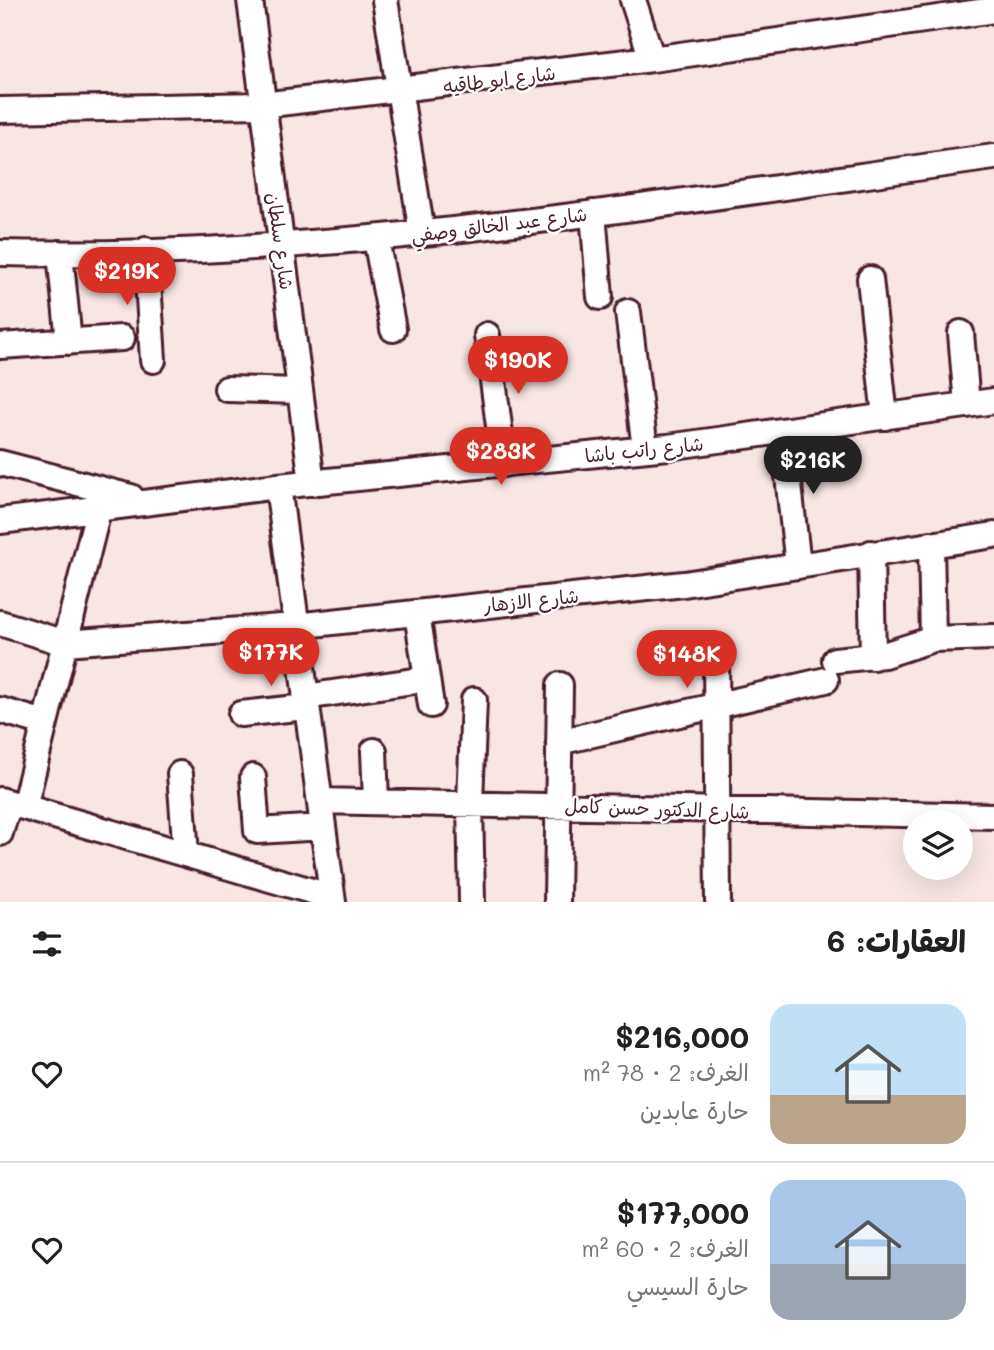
<!DOCTYPE html>
<html lang="ar">
<head>
<meta charset="utf-8">
<style>
  body { margin:0; font-family:Mali,"Playpen Sans Arabic",sans-serif; background:#f2f2f2; color:#202124; direction:rtl; height:100vh; display:flex; flex-direction:column; font-size:26px; white-space:nowrap }
  * { box-sizing:border-box; margin:0 }
  p { font-size:23px; color:#757577 }
  .icon { flex:none; width:38px; height:38px; fill:none; stroke:currentColor; stroke-width:2; stroke-linecap:round; stroke-linejoin:round }
  .map { position:relative; height:902px; overflow:hidden; direction:ltr }
  .drawer { display:flex; flex-direction:column; background:#fff; flex:1 }
  .drawer>* { flex:none }
  .tools { position:absolute; left:903px; top:810px; display:grid; gap:14px }
  .tools a { display:grid; place-items:center; width:70px; height:70px; border-radius:50%; background:#fff; box-shadow:0 7px 28px #0002; font-size:35px }
  .price { position:absolute; translate:-50% -60px; padding:0 16px; border-radius:24px; background:#d93025; color:#fff; font-size:23px; line-height:46px; filter:drop-shadow(0 2px 4px #0008) }
  .price::after { content:''; position:absolute; left:50%; top:42px; width:21px; height:16px; margin-left:-10px; background:inherit; clip-path:polygon(0 0,100% 0,50% 100%) }
  .price.current { background:#222; color:#fff }
  ul { padding:0; list-style:none }
  li { display:flex; align-items:center; gap:21px; height:175px; padding:0 28px }
  li+li { border-top:2px solid #e0e0e0 }
  li span { display:grid; place-items:center; flex:none; width:196px; height:140px; border-radius:21px; color:#555 }
  li>.icon { margin-inline-start:auto }
  span .icon { width:84px; height:84px; fill:#fffc; stroke-width:1 }
  li b { font-size:30px }
  h2 { display:flex; justify-content:space-between; align-items:center; height:84px; padding:0 28px; font-size:30px }
  .map>svg:first-child { display:block }
</style>
</head>
<body>
<div class="map">
<svg width="994" height="902" viewBox="0 0 994 902">
  <rect width="100%" height="100%" fill="#f7e6e3"/>
  <filter id="ink" filterUnits="userSpaceOnUse"><feTurbulence type="fractalNoise" baseFrequency=".0143" numOctaves="2"/><feDisplacementMap in="SourceGraphic" scale="14" xChannelSelector="R" yChannelSelector="G"/><feConvolveMatrix kernelMatrix="1 2 1 2 8 2 1 2 1" color-interpolation-filters="sRGB"/></filter>
  <g filter="url(#ink)">
    <g fill="none" stroke-linecap="round" stroke-linejoin="round">
      <g stroke="#4a1f2b" stroke-width="30">
        <path id="minor" d="M250 0 312 483
          M385 0 422 233
          M633 0 652 59
          M0 110 262 105 652 59 994 10
          M593 213 600 297
          M376 239 393 329
          M146 250 153 360
          M0 253C334 260 664 203 994 157
          M60 253 69 342
          M870 279 885 417
          M628 312 645 449
          M961 333 967 405
          M487 335 504 464
          M0 346 122 338
          M227 389 300 391
          M783 431 798 566
          M0 463 131 497
          M278 486 333 902
          M0 521 278 486 668 447 994 401
          M931 544 933 639
          M871 553 873 657
          M417 613 431 705
          M0 623 65 643 295 626 684 584 994 535
          M716 655 718 902
          M835 660 884 655 933 639 994 637
          M305 697 427 679
          M0 710 45 723
          M241 714 306 707
          M559 742 826 680
          M374 751 376 801
          M180 774 186 854
          M253 777 257 831 323 827
          M0 800 332 897
          M320 801 994 816
          M24 807 99 507
          M0 833 9 803
          M472 902 470 802 474 700
          M557 902 560 685"/>
      </g>
      <use href="#minor" stroke="#fff" stroke-width="24"/>
    </g>
  </g>
  <g text-anchor="middle" dominant-baseline="central" stroke-width="5" stroke-linejoin="round" paint-order="stroke">
    <g font-size="19" fill="#4a1f2b" stroke="#fff">
      <text transform="translate(499 79) rotate(-7)">شارع ابو طاقيه</text>
      <text transform="translate(499 224) rotate(-7)">شارع عبد الخالق وصفي</text>
      <text transform="translate(281 241) rotate(82)">شارع سلطان</text>
      <text transform="translate(644 449) rotate(-6)">شارع راتب باشا</text>
      <text transform="translate(531 600) rotate(-6)">شارع الازهار</text>
      <text transform="translate(657 808) rotate(2)">شارع الدكتور حسن كامل</text>
    </g>
  </g>
</svg>
<div class="tools">
<a><svg class="icon" aria-label="layers" viewBox="0 0 24 24"><path d="M12 4l9 5-9 5-9-5zM3 14l9 5 9-5"/></svg></a>
</div>
<b class="price" style="left:127px;top:307px">$219K</b>
<b class="price" style="left:518px;top:396px">$190K</b>
<b class="price" style="left:501px;top:487px">$283K</b>
<b class="price current" style="left:813px;top:496px">$216K</b>
<b class="price" style="left:271px;top:688px">$177K</b>
<b class="price" style="left:687px;top:690px">$148K</b>
</div>
<section class="drawer">
<h2>العقارات: 6<svg class="icon" aria-label="filters" viewBox="0 0 24 24"><path d="M4 7h16M4 17h16"/><circle cx="9" cy="7" r="2"/><circle cx="15" cy="17" r="2"/></svg></h2>
<ul>
<li><span style="background:linear-gradient(#bfe0f5 65%,#b9a48a 0)"><svg class="icon" aria-label="home" viewBox="0 0 24 24"><path d="M3 11l9-7 9 7M6 9v11h12V9"/></svg></span><div><b>$216,000</b><p>الغرف: 2 · 78 m²</p><p>حارة عابدين</p></div><svg class="icon" aria-label="heart" viewBox="0 0 24 24"><path d="M12 20l-8-8c-3-5 5-10 8-4 3-6 11-1 8 4z"/></svg></li>
<li><span style="background:linear-gradient(#a9c7e8 60%,#9aa5b1 0)"><svg class="icon" aria-label="home" viewBox="0 0 24 24"><path d="M3 11l9-7 9 7M6 9v11h12V9"/></svg></span><div><b>$177,000</b><p>الغرف: 2 · 60 m²</p><p>حارة السيسي</p></div><svg class="icon" aria-label="heart" viewBox="0 0 24 24"><path d="M12 20l-8-8c-3-5 5-10 8-4 3-6 11-1 8 4z"/></svg></li>
</ul>
</section>
</body>
</html>
